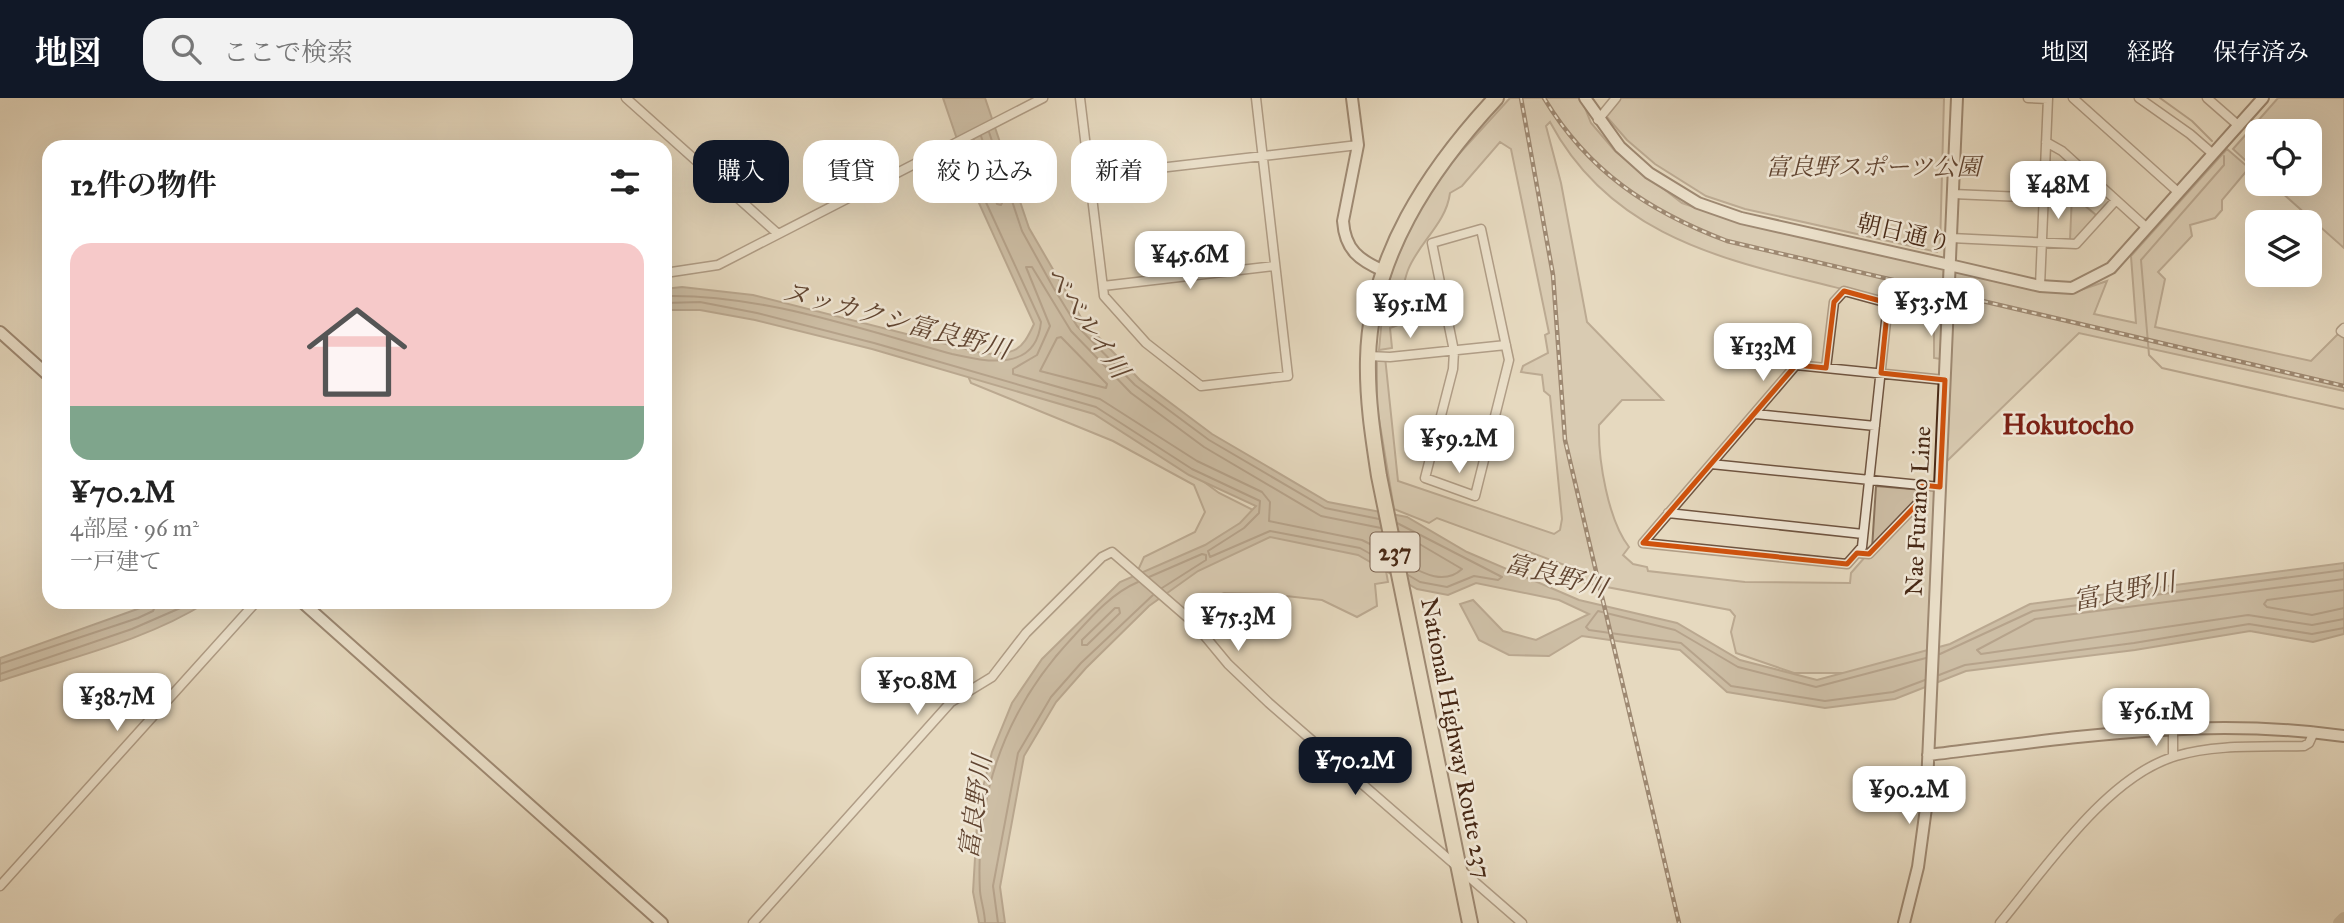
<!DOCTYPE html>
<html lang="ja">
<head>
<meta charset="utf-8">
<style>
  body { margin:0; font-family:"IM FELL Great Primer","Noto Serif JP",serif; background:#f2f2f2; color:#222; height:100vh; display:flex; flex-direction:column; font-size:26px; white-space:nowrap }
  * { box-sizing:border-box; margin:0 }
  p { font-size:23px; color:#767676 }
  .icon { flex:none; width:38px; height:38px; fill:none; stroke:currentColor; stroke-width:2; stroke-linecap:round; stroke-linejoin:round }
  .map { position:relative; flex:1; overflow:hidden }
  .drawer { position:absolute; left:42px; top:42px; width:630px; height:469px; display:flex; flex-direction:column; background:#fff; border-radius:21px; box-shadow:0 7px 28px #0002 }
  .drawer>* { flex:none }
  .banner { position:absolute; left:693px; top:42px; width:665px; height:63px; display:flex; gap:14px }
  .tools { position:absolute; left:2245px; top:21px; display:grid; gap:14px }
  .tools a { display:grid; place-items:center; width:77px; height:77px; border-radius:14px; background:#fff; box-shadow:0 7px 28px #0002; font-size:35px }
  .price { position:absolute; translate:-50% -60px; padding:0 16px; border-radius:14px; background:#fff; color:#222; font-size:23px; line-height:46px; filter:drop-shadow(0 2px 4px #0008) }
  .price::after { content:''; position:absolute; left:50%; top:42px; width:21px; height:16px; margin-left:-10px; background:inherit; clip-path:polygon(0 0,100% 0,50% 100%) }
  .price.selected { background:#111827; color:#fff }
  ul { padding:0; list-style:none }
  li { display:grid; align-content:center; gap:14px; height:371px; padding:0 28px }
  li span { display:grid; place-items:center; height:217px; border-radius:21px; color:#555 }
  li>.icon { margin-inline-start:auto }
  span .icon { width:126px; height:126px; fill:#fffc; stroke-width:1 }
  li b { font-size:30px }
  h2 { display:flex; justify-content:space-between; align-items:center; height:84px; padding:0 28px; font-size:30px }
  .pill { padding:0 24px; border-radius:21px; background:#fff; box-shadow:0 7px 28px #0002; font-size:24px; line-height:63px }
  .pill.selected { background:#111827; color:#fff }
  header { display:flex; align-items:center; gap:42px; box-sizing:border-box; height:98px; padding:0 35px; background:#111827; color:#fff }
  header strong { font-size:33px }
  nav { display:flex; gap:38px; margin-inline-start:auto; font-size:24px }
  .search { width:490px; height:63px; background:#f2f2f2; display:flex; align-items:center; gap:18px; box-sizing:border-box; padding:0 24px; border-radius:21px; color:#767676; font-size:26px }
  .map>svg:first-child { display:block }
</style>
</head>
<body>
<header>
<strong>地図</strong>
<div class="search"><svg class="icon" aria-label="search" viewBox="0 0 24 24"><circle cx="10" cy="10" r="6"/><path d="M15 15l6 6"/></svg>ここで検索</div>
<nav><a>地図</a><a>経路</a><a>保存済み</a></nav>
</header>
<div class="map">
<svg width="2344" height="825" viewBox="0 0 2344 825">
  <rect width="100%" height="100%" fill="#e6d9bf"/>
  <filter id="stains"><feTurbulence type="fractalNoise" baseFrequency=".00286" numOctaves="4"/><feColorMatrix values="0 0 0 0 .2 0 0 0 0 .09 0 0 0 0 .02 0 0 0 .5 -.17"/></filter>
  <radialGradient id="worn" r=".72"><stop offset=".6" stop-color="#630" stop-opacity="0"/><stop offset="1" stop-color="#630" stop-opacity=".3"/></radialGradient>
  <path fill="#cbbba2" stroke="#89725c" stroke-width="2" d="M1510 0H1581L1591 25 1615 53 1682 105 1738 124 1944 169 1941 261 1934 260V208C1892 205 1855 194 1814 184 1706 158 1606 129 1550 24L1546 28 1561 85 1587 224 1663 302H1622L1599 327C1598 362 1608 422 1629 449L1623 457 1633 466 1647 469 1648 473 1745 484 1850 485 1851 475 1872 451 1876 388 1935 393 1927 559 1856 575H1794L1736 555 1731 534 1735 518 1730 512 1585 485 1573 470 1437 420 1429 425 1394 411 1377 309V261L1385 259 1398 383 1554 436 1560 432 1562 421 1550 298 1544 293 1542 277 1521 274 1523 268 1548 255 1545 237 1549 235 1511 51 1500 44 1462 88 1450 95C1446 126 1419 144 1408 172 1403 185 1403 198 1394 209L1398 227 1390 230 1392 250 1379 252 1383 208 1392 172 1427 91Z
    M1621 0H1944L1940 150 1937 154 1745 111 1706 98 1655 66 1627 42 1606 18Z
    M2278 0H2344V150L2272 86H2310V33H2258L2257 73 2233 51Z
    M2227 51 2249 70 2222 102V112L2215 120 2190 127 2192 138 2158 174 2165 181 2155 229 2311 263 2341 233 2344 235V293L2079 235 1946 364 1955 171 2072 195 2107 183 2094 216 2136 225 2131 158Z
    M2072 97 2096 117 2076 142H2070Z
    M967 276 1077 300 1138 335 1219 395 1255 413 1375 463 1386 473 1388 484 1375 486 1377 508 1357 519 1322 502 1268 496 1224 495 1179 513 1134 481 1144 459 1195 434 1205 414 1194 387 1113 343 971 285Z"/>
  <path fill="#b09d85" stroke="#866e58" stroke-width="2" d="M943 0H985L1029 130 1083 223 1140 282 1212 336 1328 404 1407 419 1467 454 1579 502 1677 525 1740 562 1817 582 1950 546 2030 506 2344 465V536L2313 544 2250 533 2135 552 1966 573 1895 601 1825 610 1727 594 1680 552 1582 538 1549 558 1509 557 1479 542 1460 506 1473 502 1503 533 1536 542 1589 516 1559 502 1476 485 1448 497 1417 491 1358 457 1270 439 1198 473 1149 508 1086 570 1056 604 1024 658 1000 789 1005 825H979L973 794 978 709 992 654 1012 605 1042 561 1120 484 1205 447 1240 425 1256 408 1189 377 1094 316 872 251 755 222 700 212H665V191L682 189 753 197 985 256C1016 255 1021 254 1034 226L978 103Z
    M157 504H207C146 543 68 560 0 583V560Z"/>
  <g fill="none" stroke-linecap="round" stroke-linejoin="round">
    <path stroke="#7c624d" stroke-width="2" d="M989 34 1022 133 1053 189 1077 228 1135 287 1209 342 1325 410 1379 421
      M974 42 997 106 1001 107 1003 103 981 38
      M665 198C762 196 859 231 952 256 987 264 1036 274 1041 224L984 100 966 46
      M665 205 700 204 757 215 874 245 1096 309 1192 371 1260 403 1259 415 1244 430 1208 453 1210 459 1270 433 1360 450 1388 466
      M1061 239 1107 286 1106 290 1040 273 1057 240Z
      M1397 425 1502 479 1498 482 1474 478 1447 489 1420 484 1408 477
      M1381 430 1321 418 1204 349 1131 295 1071 233 1032 169H1026L1050 228 1037 257 1013 271V276L1100 301 1197 363 1262 394 1270 404 1269 423 1362 442 1386 454
      M1399 434 1462 471C1445 487 1424 476 1406 466
      M1149 479 1202 456 1206 457V462L1162 490
      M2344 481 2035 521 1977 552 1981 556 2248 517 2312 527 2344 521
      M2344 492 2267 502 2264 506 2267 509 2312 517 2344 510
      M1115 510H1119L1120 515 1087 547H1082V542Z
      M1940 556 2033 513 2344 472
      M0 566 138 520 153 513 157 504
      M0 576 132 531 194 504
      M1939 577 1965 567 2134 545 2249 526 2312 536 2344 530
      M1925 582 1893 594 1825 603 1731 588 1681 545 1589 532 1586 529 1598 513 1675 532 1738 569 1816 589 1926 560
      M985 825C985 814 981 804 980 793 975 695 1006 610 1073 539 1092 518 1112 495 1138 484
      M998 825 993 788 1018 655 1051 599 1081 565 1153 497"/>
    <path stroke="#866e58" stroke-width="2" d="M2160 0 2192 23 2212 43
      M2224 58V67L2141 162 2149 257 2162 270 2344 311"/>
    <path stroke="#b09d85" stroke-width="12" d="M2339 825 2344 820"/>
    <g stroke="#6f5440" stroke-width="11">
      <path id="street" d="M626 0 777 135
        M1080 0 1104 198 1146 245 1201 288 1288 278 1256 0
        M2028 0 2048 1
        M2073 0 2178 94
        M2139 0 2190 36 2213 56
        M2207 0 2239 28
        M1598 22 1616 0
        M2046 44 2062 53 2147 130
        M1090 78 1358 47
        M1953 96 2044 100
        M1481 131 1509 262 1475 398 1425 380 1453 271 1454 253 1432 145Z
        M1951 140 2076 146 2116 102
        M665 175 718 167 1043 0
        M1103 188 1274 168
        M2040 188 2048 0
        M2344 230 2341 233 2344 235
        M1368 258 1390 259 1506 247
        M1756 316 1875 328
        M1711 366 1940 389
        M1668 415 1863 436
        M1643 445 1847 466 1862 449 1888 205 1844 193 1834 204 1826 270
        M1643 445 1796 267 1945 282
        M1857 455 1869 456 1921 402 1922 387
        M2173 658V629
        M0 788 256 504
        M753 825 951 604 992 579 1026 535 1102 459 1112 454 1194 525 1228 566 1269 605 1522 825
        M2000 825C2045 771 2107 678 2176 658 2215 646 2263 649 2304 648L2309 645 2314 634"/>
    </g>
    <g stroke="#472815" stroke-width="14">
      <path id="secondary" d="M1352 0 1358 47 1343 123C1345 152 1359 162 1384 173
        M1585 0 1620 49 1649 75 1698 105 1741 120 1945 166 2040 188 2072 190 2111 170 2263 0
        M0 234 49 278
        M302 504 662 825
        M1928 657C2070 640 2202 618 2344 638
        M1904 825 1918 769 1926 710 1957 0"/>
    </g>
    <g stroke="#472815" stroke-width="18">
      <path id="highway" d="M1470 825 1379 378C1373 339 1367 301 1368 261 1370 160 1429 72 1496 0"/>
    </g>
    <use href="#street" stroke="#efe6d5" stroke-width="8"/>
    <use href="#secondary" stroke="#efe6d5" stroke-width="10"/>
    <use href="#highway" stroke="#e6d9bf" stroke-width="14"/>
    <g stroke="#472815" stroke-width="4.5">
      <path id="rail" d="M1521 0 1553 177 1565 342 1679 825
        M1544 0C1588 73 1648 113 1727 143L2344 288"/>
    </g>
    <use href="#rail" stroke="#efe6d5" stroke-width="2" stroke-dasharray="5" stroke-linecap="butt"/>
  </g>
  <path d="M0 0H2344V825H0ZM1844 193 1888 205 1881 275 1945 282 1940 389 1922 387 1921 402 1869 456 1857 455 1847 466 1643 445 1796 267 1826 270 1834 204Z" fill="#e6d9bf" fill-opacity=".55" fill-rule="evenodd"/>
  <path fill="none" stroke="#d0520d" stroke-width="5" stroke-linejoin="round" d="M1844 193 1888 205 1881 275 1945 282 1940 389 1922 387 1921 402 1869 456 1857 455 1847 466 1643 445 1796 267 1826 270 1834 204Z"/>
  <g text-anchor="middle" dominant-baseline="central" stroke-width="5" stroke-linejoin="round" paint-order="stroke">
    <rect fill="#efe6d5" stroke="#79614f" stroke-width="2" x="1370.5" y="434.5" width="49" height="39" rx="5"/>
    <g font-size="23" font-weight="bold" fill="#472815">
      <text x="1395" y="454">237</text>
    </g>
    <g font-size="24" font-style="italic" fill="#614531" stroke="#efe6d5">
      <text x="1873" y="69">富良野スポーツ公園</text>
    </g>
    <g font-size="24" fill="#472815" stroke="#efe6d5">
      <text transform="translate(1904 135) rotate(13)">朝日通り</text>
      <text transform="translate(1918 413) rotate(-87)">Nae Furano Line</text>
      <text transform="translate(1456 640) rotate(79)">National Highway Route 237</text>
    </g>
    <g font-size="26" font-style="italic" fill="#614531" stroke="#efe6d5">
      <text transform="translate(896 222) rotate(15)">ヌッカクシ富良野川</text>
      <text transform="translate(1087 224) rotate(56)">ベベルイ川</text>
      <text transform="translate(1556 477) rotate(15)">富良野川</text>
      <text transform="translate(2124 493) rotate(-11)">富良野川</text>
      <text transform="translate(975 709) rotate(-82)">富良野川</text>
    </g>
    <g font-size="28" font-weight="bold" fill="#7a1f14" stroke="#efe6d5">
      <text x="2068" y="326">Hokutocho</text>
    </g>
  </g>
  <rect width="100%" height="100%" filter="url(#stains)"/>
  <rect width="100%" height="100%" fill="url(#worn)"/>
</svg>
<div class="tools">
<a><svg class="icon" aria-label="locate" viewBox="0 0 24 24"><circle cx="12" cy="12" r="6"/><path d="M12 2v4M12 18v4M2 12h4M18 12h4"/></svg></a>
<a><svg class="icon" aria-label="layers" viewBox="0 0 24 24"><path d="M12 4l9 5-9 5-9-5zM3 14l9 5 9-5"/></svg></a>
</div>
<b class="price" style="left:2058px;top:123px">¥48M</b>
<b class="price" style="left:1190px;top:193px">¥45.6M</b>
<b class="price" style="left:1931px;top:240px">¥53.5M</b>
<b class="price" style="left:1410px;top:242px">¥95.1M</b>
<b class="price" style="left:1763px;top:285px">¥133M</b>
<b class="price" style="left:1459px;top:377px">¥59.2M</b>
<b class="price" style="left:1238px;top:555px">¥75.3M</b>
<b class="price" style="left:917px;top:619px">¥50.8M</b>
<b class="price" style="left:117px;top:635px">¥38.7M</b>
<b class="price" style="left:2156px;top:650px">¥56.1M</b>
<b class="price selected" style="left:1355px;top:699px">¥70.2M</b>
<b class="price" style="left:1909px;top:728px">¥90.2M</b>
<div class="banner">
<a class="pill selected">購入</a>
<a class="pill">賃貸</a>
<a class="pill">絞り込み</a>
<a class="pill">新着</a>
</div>
<section class="drawer">
<h2>12件の物件<svg class="icon" aria-label="filters" viewBox="0 0 24 24"><path d="M4 7h16M4 17h16"/><circle cx="9" cy="7" r="2"/><circle cx="15" cy="17" r="2"/></svg></h2>
<ul>
<li><span style="background:linear-gradient(#f6c9c9 75%,#7fa58c 0)"><svg class="icon" aria-label="home" viewBox="0 0 24 24"><path d="M3 11l9-7 9 7M6 9v11h12V9"/></svg></span><div><b>¥70.2M</b><p>4部屋 · 96 m²</p><p>一戸建て</p></div></li>
</ul>
</section>
</div>
</body>
</html>
